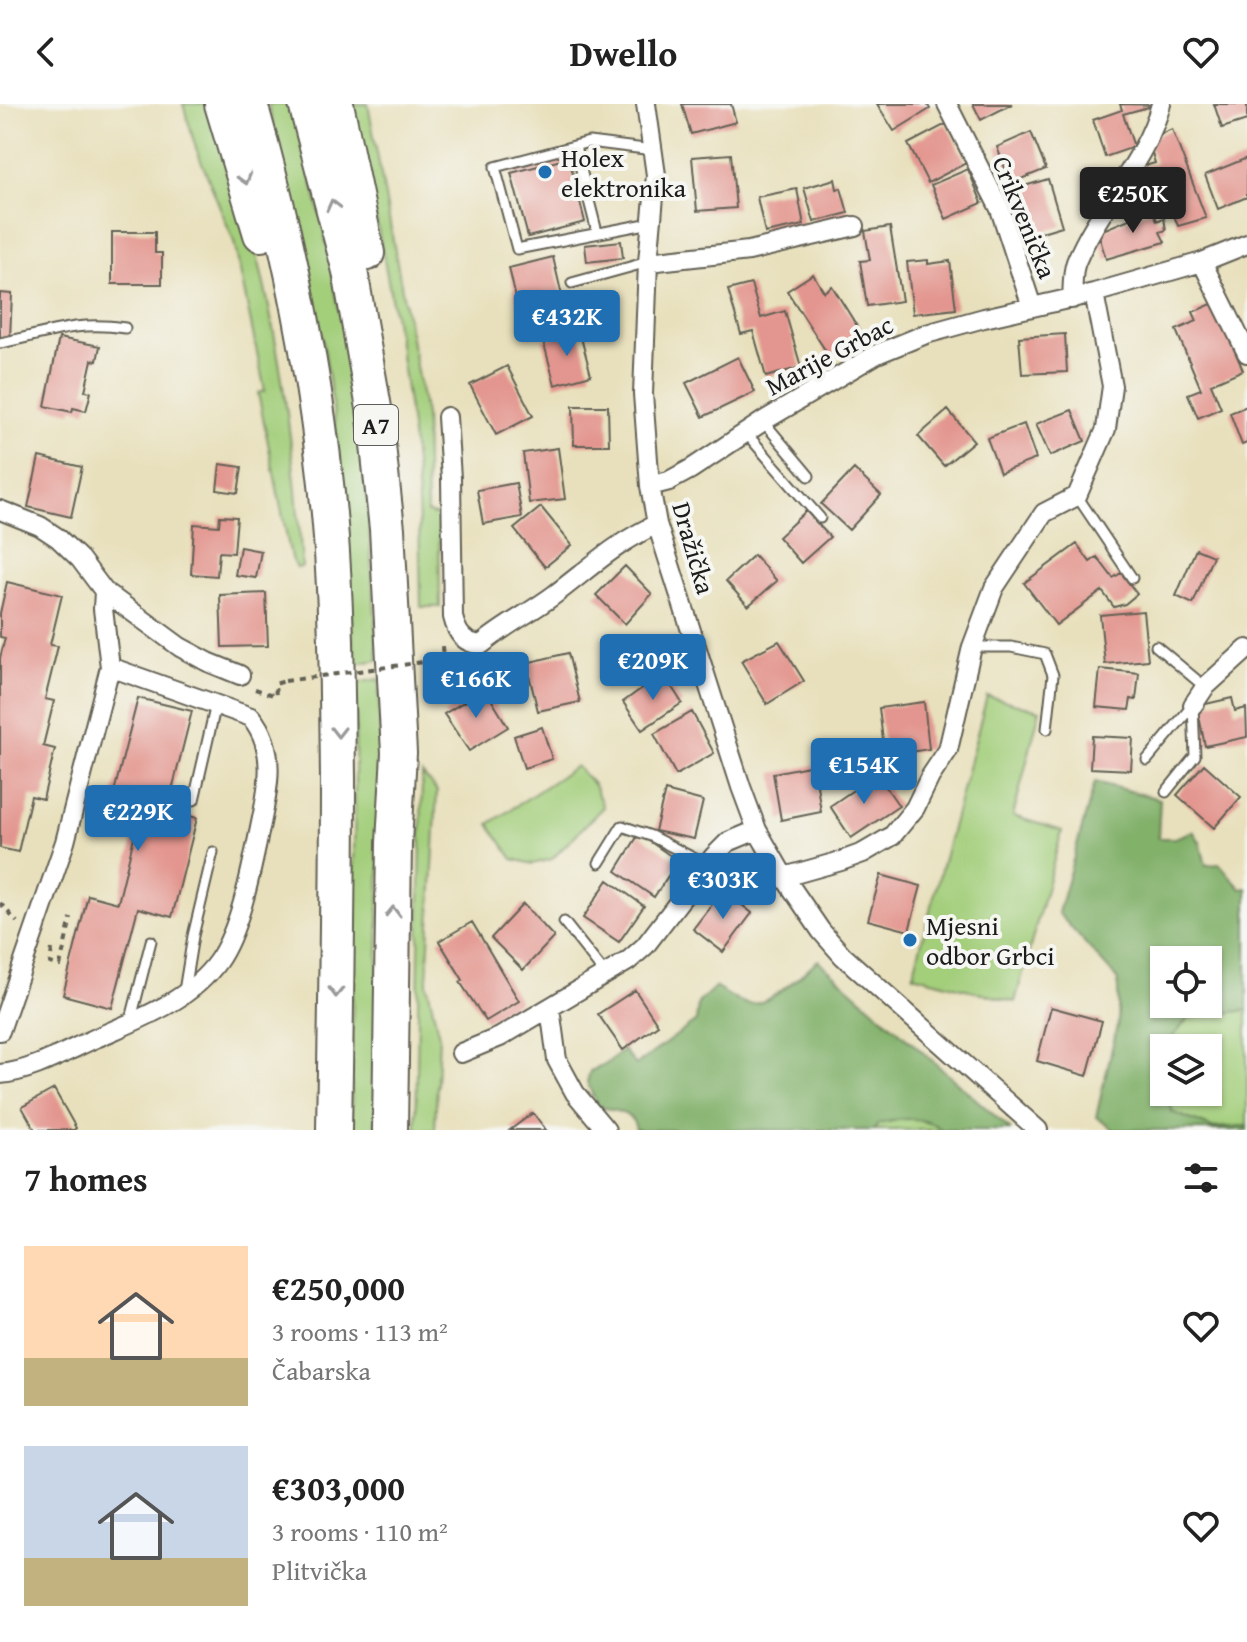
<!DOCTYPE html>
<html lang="en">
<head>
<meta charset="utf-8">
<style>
  body { margin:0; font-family:"Gentium Book Plus",serif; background:#f6f6f6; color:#222; height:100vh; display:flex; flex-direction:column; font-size:30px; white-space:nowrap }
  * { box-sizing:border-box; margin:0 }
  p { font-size:26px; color:#767676 }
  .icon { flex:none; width:44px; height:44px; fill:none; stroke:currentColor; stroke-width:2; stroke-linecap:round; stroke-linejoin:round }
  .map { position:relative; height:1026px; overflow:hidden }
  .panel { display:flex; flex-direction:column; background:#fff; flex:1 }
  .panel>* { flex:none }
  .controls { position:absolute; left:1150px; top:842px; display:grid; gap:16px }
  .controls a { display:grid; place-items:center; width:72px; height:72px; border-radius:0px; background:#fff; box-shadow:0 2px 6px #0004; font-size:40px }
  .price { position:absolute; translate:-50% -68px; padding:0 18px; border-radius:8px; background:#1f6fb2; color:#fff; font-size:26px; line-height:52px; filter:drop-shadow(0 2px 4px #0008) }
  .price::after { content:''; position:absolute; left:50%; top:48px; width:24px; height:18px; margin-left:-12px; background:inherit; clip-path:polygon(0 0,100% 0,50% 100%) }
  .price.current { background:#222; color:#fff }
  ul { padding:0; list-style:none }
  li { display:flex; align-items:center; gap:24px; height:200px; padding:0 24px }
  li span { display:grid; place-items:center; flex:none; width:224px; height:160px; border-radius:0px; color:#555 }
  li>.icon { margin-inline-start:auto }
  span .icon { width:96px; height:96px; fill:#fffc; stroke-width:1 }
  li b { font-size:34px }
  h2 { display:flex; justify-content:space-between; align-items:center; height:96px; padding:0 24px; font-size:34px }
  header { display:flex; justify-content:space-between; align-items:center; height:104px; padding:0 24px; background:#fff; font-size:36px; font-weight:700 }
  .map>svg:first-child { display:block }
</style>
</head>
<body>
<header><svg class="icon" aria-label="back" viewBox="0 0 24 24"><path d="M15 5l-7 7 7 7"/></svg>Dwello<svg class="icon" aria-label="heart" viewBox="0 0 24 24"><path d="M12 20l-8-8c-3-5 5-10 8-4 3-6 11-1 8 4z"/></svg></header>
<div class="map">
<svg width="1247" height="1026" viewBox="0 0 1247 1026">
  <rect width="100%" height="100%" fill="#f6f6f2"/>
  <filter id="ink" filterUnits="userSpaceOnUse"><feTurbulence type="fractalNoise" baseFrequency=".0125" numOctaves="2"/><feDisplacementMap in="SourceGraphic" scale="16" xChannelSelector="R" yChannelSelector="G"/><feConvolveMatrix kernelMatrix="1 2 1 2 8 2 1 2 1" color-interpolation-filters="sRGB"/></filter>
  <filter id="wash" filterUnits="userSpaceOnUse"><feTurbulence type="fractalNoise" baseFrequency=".006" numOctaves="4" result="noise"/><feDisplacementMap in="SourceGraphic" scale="32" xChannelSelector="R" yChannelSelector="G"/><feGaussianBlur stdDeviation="1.8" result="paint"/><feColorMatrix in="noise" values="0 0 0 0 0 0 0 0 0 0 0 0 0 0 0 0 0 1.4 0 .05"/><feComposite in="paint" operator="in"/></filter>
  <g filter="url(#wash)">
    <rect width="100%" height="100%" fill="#e8e0bc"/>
    <path fill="#a3ce7a" stroke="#60754b" stroke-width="2" d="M183 0H213C225 41 239 82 250 123 280 234 295 349 302 463L297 464 291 454 258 289 265 287 234 138 196 44Z
      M268 0H293L324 126 351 269 365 365 378 556 354 560C349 456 342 352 325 250 310 166 289 83 268 0Z
      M352 0H368L425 311 427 409 439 412 440 503H421C420 458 420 413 416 369 404 245 378 121 352 0Z
      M379 575 381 681 375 1026H351L356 579Z
      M987 592 1040 606 1013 712 1062 727 1015 898 913 871Z
      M576 662 594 681 603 703 552 755 533 760 513 755 489 720Z
      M422 670 437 687 427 879 439 932 435 1026H416Z
      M1247 906V1022L1212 1024 1172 1008 1170 988H1208V944L1166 943 1188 914Z
      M907 1014 937 1021 942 1026H874L878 1020Z"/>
    <path fill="#82b16a" stroke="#4f6643" stroke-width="2" fill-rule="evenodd" d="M1095 678 1160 695 1158 734H1175L1193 727 1200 738 1206 761 1220 760 1241 785 1247 784V906L1188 914 1164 944V988H1170L1172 1008 1212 1024 1247 1022V1026H1114L1096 1013 1118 918V876L1058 809ZM1164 856H1208V900H1164Z
      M818 856 1011 1026H942C923 1010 900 1015 878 1020L874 1026H636C634 1006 612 1008 597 1001L587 978 590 967 605 961 623 946 636 961 696 917 698 899 715 883C725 889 736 898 749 900 770 902 802 869 818 856Z"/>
    <g id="blocks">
      <path fill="#e3968f" d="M682 0H731L736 18 691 30Z
        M877 0H927L930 5 894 27Z
        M973 0H1012L981 16Z
        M1120 0 1156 1 1123 10 1134 43 1105 53 1093 16 1122 6Z
        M1214 0H1247V16L1222 24Z
        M946 20 966 59 928 79 908 40Z
        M1172 25 1206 114 1178 122 1167 93 1150 99 1138 64 1155 59 1148 35Z
        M1031 28 1046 65 1011 79 997 43Z
        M731 50 736 104 697 107 692 53Z
        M569 54 585 118 528 133 511 69Z
        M1247 54V93L1218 105 1205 71Z
        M968 65 982 99 946 115 931 81Z
        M835 75 837 85 841 84 848 109 814 118 804 84Z
        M1048 75 1062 122 1025 133 1011 86Z
        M797 85 804 121 765 129 757 93Z
        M1153 105 1157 117 1164 114 1166 126 1160 128 1165 138 1106 155 1098 128Z
        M890 123 902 197 867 202 860 157 870 156 865 127Z
        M112 128H155V149H162V180H112Z
        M621 137 623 154 587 158 585 141Z
        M553 153 562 192 518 203 509 164Z
        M928 156V160L950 157 956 205 913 210 907 158Z
        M813 170 824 188 832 182 862 230 829 252 787 187Z
        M751 180 761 214 785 207 801 263 766 273 753 227 741 230 728 186Z
        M0 189 12 190 10 233H0Z
        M1214 199 1243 266 1211 280 1221 304 1198 314 1188 290 1201 285 1176 226 1197 217 1193 208Z
        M579 226 591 271 555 281 543 236Z
        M1065 230 1067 268 1022 270 1019 233Z
        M59 234 100 242 97 257 92 256 85 287 91 288 86 307 73 304 72 308 45 302Z
        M738 253 755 288 703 313 686 279Z
        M507 262 533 312 496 331 470 281Z
        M573 302H608L609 341H574Z
        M1247 302V339L1242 341 1230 309Z
        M948 306 974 337 944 362 918 332Z
        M1072 306 1085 337 1050 352 1036 320Z
        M1024 320 1036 355 1000 369 987 334Z
        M558 344 565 395 529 399 523 349Z
        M39 353 82 363 71 413 28 403Z
        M220 360 242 363 238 389 217 386Z
        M854 365 881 391 849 426 821 400Z
        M516 379 522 413 483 420 477 386Z
        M541 403 572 441 545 463 514 425Z
        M806 407 830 433 801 459 778 433Z
        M220 412 237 413 234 449 219 448 217 472 191 470 194 420 219 422Z
        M1077 440 1090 458 1097 453 1113 474 1121 469 1137 490 1125 500 1114 503 1102 487 1056 521 1024 479Z
        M240 443 261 447 256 474 235 471Z
        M1196 445 1213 452 1193 500 1176 492Z
        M754 451 777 477 748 502 726 477Z
        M625 462 652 490 625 520 596 491Z
        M7 478 62 491 50 541 58 542 45 595 54 597 43 642 55 645 43 695 31 692 18 748 0 744V554L5 534 0 533V509Z
        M266 489 268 542 222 543 220 491Z
        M1143 507 1148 556 1105 560 1100 511Z
        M779 537 804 577 767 600 741 557Z
        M568 549 580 598 538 607 526 559Z
        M1100 565 1139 569 1136 596 1131 595 1129 606 1096 603Z
        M663 569 682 599 642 626 623 598Z
        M485 585 508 623 469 647 444 610Z
        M138 594 192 607 167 706 197 714 172 813 138 804 112 904 63 891 88 791 118 799 142 700 113 692Z
        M1232 594 1235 607 1246 604 1247 633 1205 642 1197 602Z
        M924 598 929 645 885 652 879 604Z
        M692 608 714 649 676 671 654 630Z
        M542 623 552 655 524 664 514 632Z
        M1092 632 1133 634 1131 666 1090 664Z
        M1204 660 1241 693 1214 724 1177 691Z
        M814 661 821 708 781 716 773 669Z
        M877 670 899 702 851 734 830 702Z
        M665 687 703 697 694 735 655 727Z
        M639 730 678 757 654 793 616 767Z
        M881 771 921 782 909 827 868 816Z
        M608 776 644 802 619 838 583 814Z
        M723 786 752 809 723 848 693 825Z
        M523 800 554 833 523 866 491 834Z
        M472 818 519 897 486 917 460 878 463 876 439 837Z
        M635 886 658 921 623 946 598 910Z
        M1051 903 1102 917 1087 972 1037 957Z
        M54 985 76 1024 74 1026H35L22 1003Z
        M533 1009 546 1026H510Z"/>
    </g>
  </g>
  <g filter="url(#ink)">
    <use href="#blocks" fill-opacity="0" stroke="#636154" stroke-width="2"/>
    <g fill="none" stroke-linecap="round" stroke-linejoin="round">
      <g stroke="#636154" stroke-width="13">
        <path id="lane" d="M575 42 597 128
          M651 119 517 145 495 63 589 38 653 46
          M572 179 648 158
          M0 239C49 230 74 216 125 224
          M763 317 809 372
          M746 329 820 414
          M1077 392 1132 474
          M1156 542 1205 583
          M972 543H1011L1045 550 1053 571 1047 625
          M1147 656 1193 601
          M1166 688 1195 652 1193 601
          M194 696 216 600
          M599 759 622 722 651 732 707 761
          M564 818 606 871
          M184 887 193 832 213 748
          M130 919 151 837"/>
      </g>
      <g stroke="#636154" stroke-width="22">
        <path id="street" d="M646 0 656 71 648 158 643 290 650 382 657 420 741 683 757 726 784 773 821 827 843 852 1038 1026
          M947 0 1000 105 1032 203
          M648 158 749 147 855 122
          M1202 158 1247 249
          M1072 195C1073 183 1072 168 1076 158 1099 102 1146 58 1161 0
          M447 313 451 374 453 513C457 530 464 539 481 541 503 522 530 509 554 491 590 464 614 440 657 420
          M650 382 669 377 691 365 765 316 877 250 926 230 984 214 1094 189 1202 158 1247 140
          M0 406 40 422 58 434 80 455 104 487 180 543 208 558 240 571
          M1193 601 1205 583 1247 545
          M784 773 841 757 863 749 892 732 915 704 930 673 948 646 972 543 994 484 1044 409 1077 392 1106 325 1112 282 1094 189
          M550 904 557 956 575 989 606 1026
          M0 927 65 738 110 563 103 505 104 487
          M461 949 500 933 628 857 645 842 714 752 728 738 757 726
          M0 970C34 967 66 947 96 934 139 915 190 897 218 857 241 824 252 762 260 724 268 686 278 646 251 613L110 563"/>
      </g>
      <g stroke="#636154" stroke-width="38">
        <path id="highway" d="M222 0 261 130
          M250 0C289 137 318 279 330 421 337 506 337 590 338 675 338 792 336 909 334 1026
          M306 0 350 167 374 304 387 425 399 649 394 739 390 1026
          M336 0 367 149"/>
      </g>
      <path stroke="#636154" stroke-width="4" stroke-dasharray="6 6" stroke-linecap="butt" d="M438 556 443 555 442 542
        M255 585 276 592 275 580 285 577
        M0 799 17 818
        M52 845 50 859 60 862 71 814"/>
      <use href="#lane" stroke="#fff" stroke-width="9"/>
      <use href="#street" stroke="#fff" stroke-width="18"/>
      <use href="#highway" stroke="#fff" stroke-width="34"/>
      <path stroke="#636154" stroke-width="4" stroke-dasharray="6 6" stroke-linecap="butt" d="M285 577 438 556"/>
    </g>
    <defs><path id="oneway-chevron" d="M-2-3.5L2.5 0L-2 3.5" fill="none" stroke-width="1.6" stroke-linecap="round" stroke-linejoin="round" transform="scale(2)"/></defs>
    <g stroke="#999">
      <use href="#oneway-chevron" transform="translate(245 75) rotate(74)"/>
      <use href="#oneway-chevron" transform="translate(333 101) rotate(-104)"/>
      <use href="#oneway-chevron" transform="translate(338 628) rotate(90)"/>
      <use href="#oneway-chevron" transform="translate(393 808) rotate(-89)"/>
      <use href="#oneway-chevron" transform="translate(336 888) rotate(91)"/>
    </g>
  </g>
  <g fill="#1f6fb2" stroke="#f6f6f2" stroke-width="3">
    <circle cx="545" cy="68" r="8"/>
    <circle cx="910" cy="836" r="8"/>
  </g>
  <g text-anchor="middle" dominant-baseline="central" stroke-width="8" stroke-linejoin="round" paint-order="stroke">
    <rect fill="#f6f6f2" stroke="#5d5d5c" stroke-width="2" x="354" y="301" width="44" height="40" rx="6"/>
    <g font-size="24" font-weight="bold" fill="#1c1c1c">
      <text x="376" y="321">A7</text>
    </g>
    <g font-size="26" fill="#1c1c1c" stroke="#f6f6f2" text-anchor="start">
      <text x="561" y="53">Holex<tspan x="561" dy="30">elektronika</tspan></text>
      <text x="926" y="821">Mjesni<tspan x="926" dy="30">odbor Grbci</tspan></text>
    </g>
    <g font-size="26" fill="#1c1c1c" stroke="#f6f6f2">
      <text transform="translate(1025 113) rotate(68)">Crikvenička</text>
      <text transform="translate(829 251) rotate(-28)">Marije Grbac</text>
      <text transform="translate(694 444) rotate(74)">Dražička</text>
    </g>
  </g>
</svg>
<div class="controls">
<a><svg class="icon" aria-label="locate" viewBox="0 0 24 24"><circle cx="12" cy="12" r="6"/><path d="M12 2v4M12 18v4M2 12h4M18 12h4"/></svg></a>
<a><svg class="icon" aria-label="layers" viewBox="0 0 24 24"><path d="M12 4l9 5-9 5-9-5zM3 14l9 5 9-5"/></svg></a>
</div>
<b class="price current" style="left:1133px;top:131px">€250K</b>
<b class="price" style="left:567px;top:254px">€432K</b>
<b class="price" style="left:653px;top:598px">€209K</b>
<b class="price" style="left:476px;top:616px">€166K</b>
<b class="price" style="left:864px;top:702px">€154K</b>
<b class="price" style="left:138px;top:749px">€229K</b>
<b class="price" style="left:723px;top:817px">€303K</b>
</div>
<section class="panel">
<h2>7 homes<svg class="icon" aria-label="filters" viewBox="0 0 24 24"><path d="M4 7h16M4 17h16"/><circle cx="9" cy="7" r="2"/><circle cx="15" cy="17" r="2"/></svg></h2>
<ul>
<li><span style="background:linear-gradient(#ffd9b3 70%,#c2b280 0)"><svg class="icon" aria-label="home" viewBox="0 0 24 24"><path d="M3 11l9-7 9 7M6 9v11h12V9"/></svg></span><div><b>€250,000</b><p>3 rooms · 113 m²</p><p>Čabarska</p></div><svg class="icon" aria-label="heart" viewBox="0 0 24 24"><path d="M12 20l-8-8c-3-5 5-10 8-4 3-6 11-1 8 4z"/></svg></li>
<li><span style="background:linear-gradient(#c9d6e8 70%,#c2b280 0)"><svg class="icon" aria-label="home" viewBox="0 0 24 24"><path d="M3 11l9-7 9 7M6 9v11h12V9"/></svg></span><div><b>€303,000</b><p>3 rooms · 110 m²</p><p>Plitvička</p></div><svg class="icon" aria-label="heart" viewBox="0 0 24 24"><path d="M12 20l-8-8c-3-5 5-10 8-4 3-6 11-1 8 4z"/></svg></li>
</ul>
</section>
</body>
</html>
